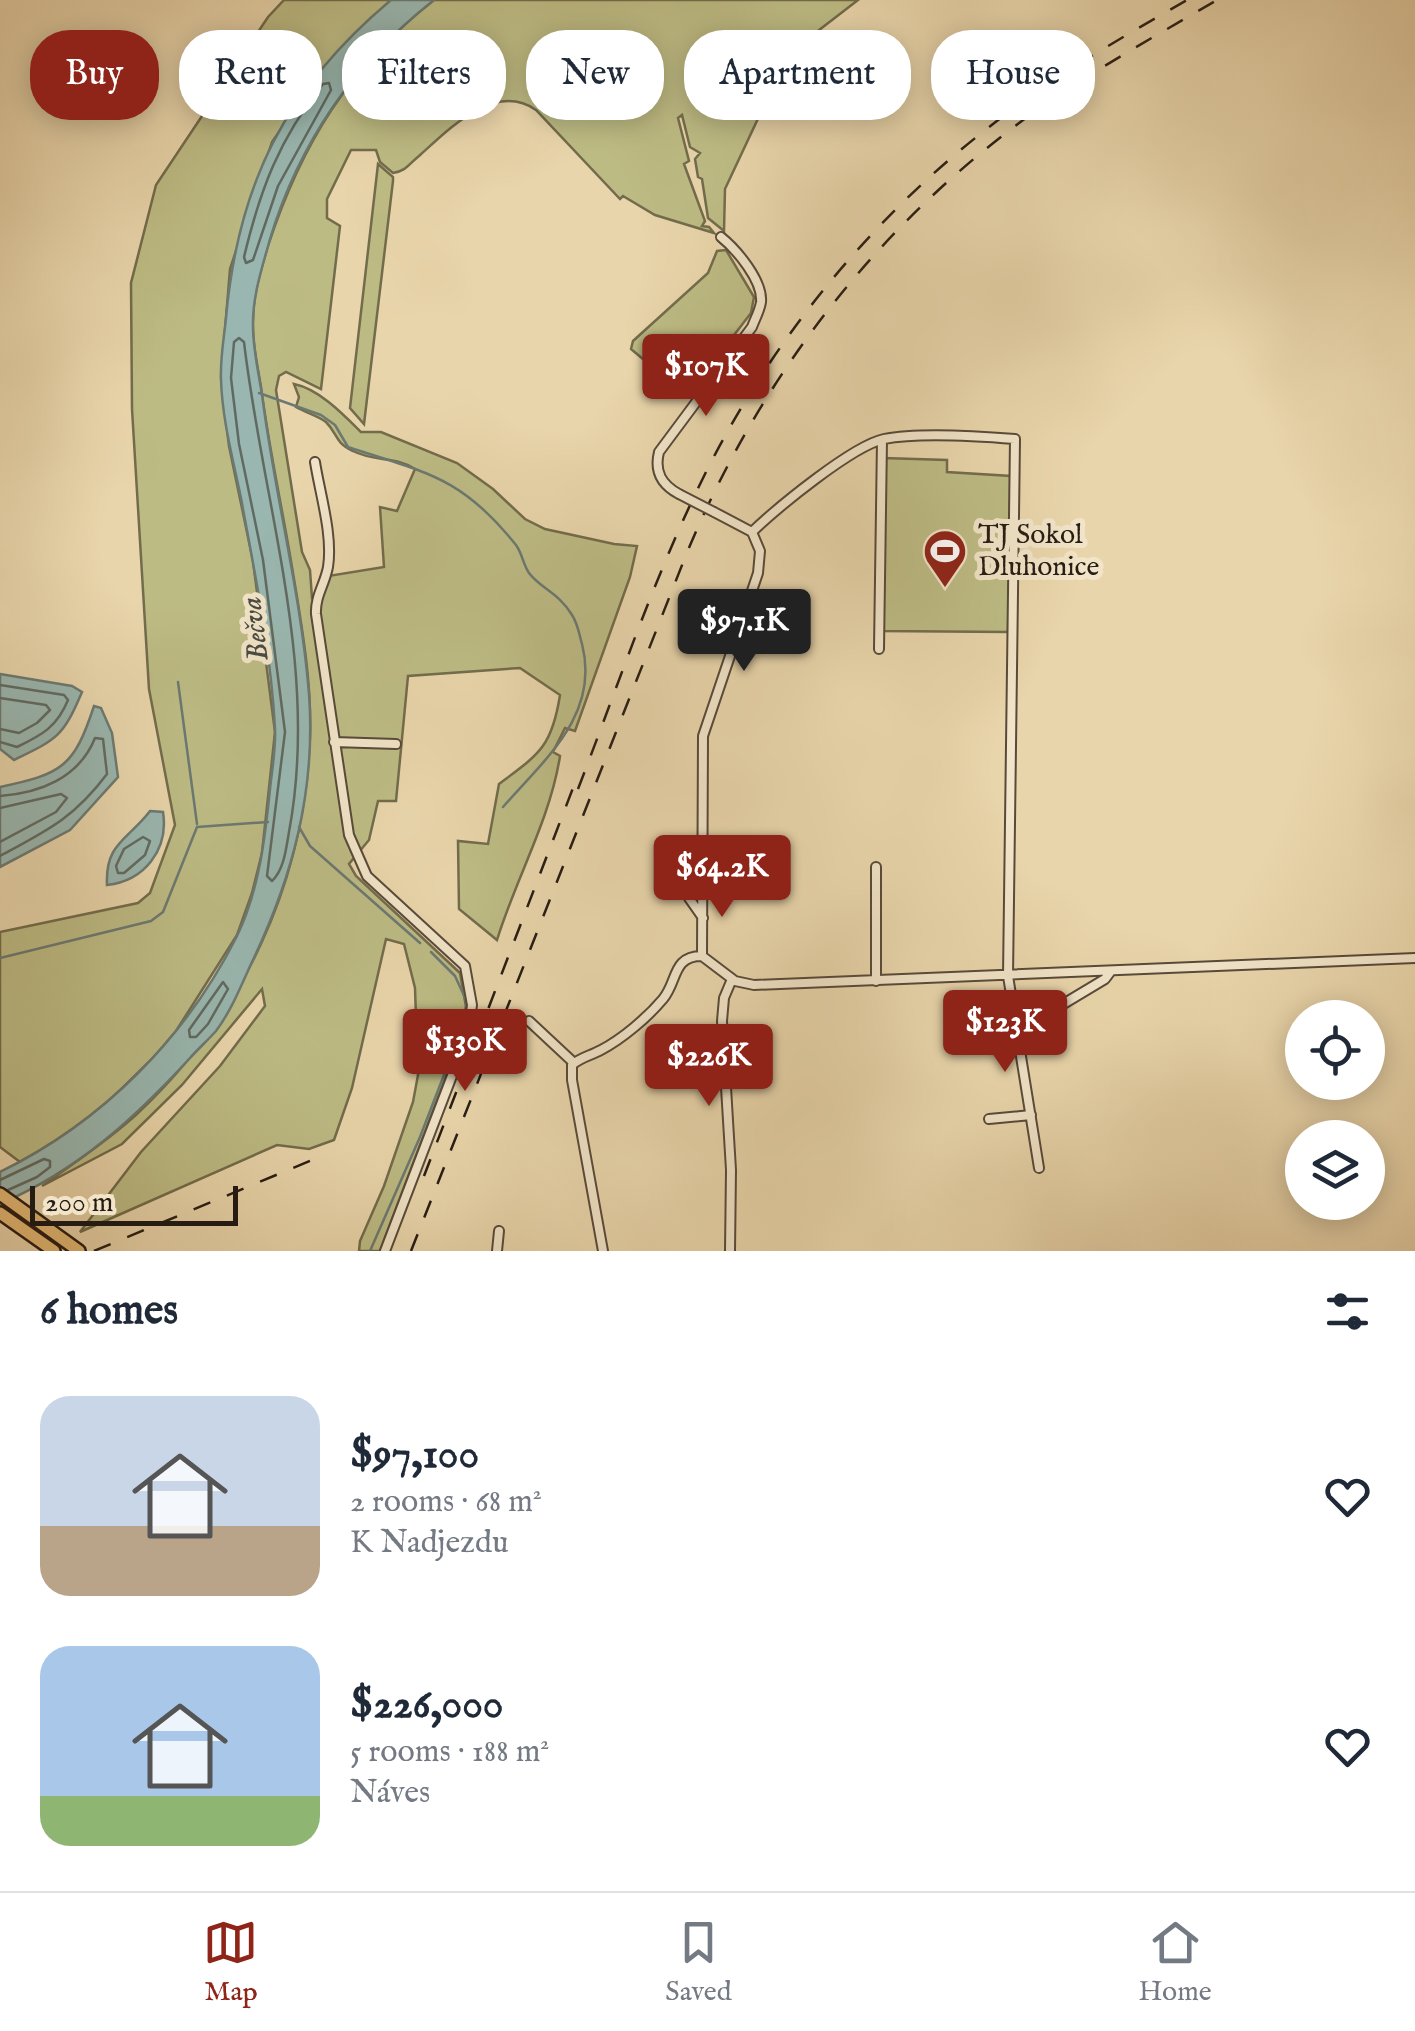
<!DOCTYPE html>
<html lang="en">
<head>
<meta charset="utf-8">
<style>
  body { margin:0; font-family:"IM FELL English",serif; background:#f2f2f3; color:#1f2937; height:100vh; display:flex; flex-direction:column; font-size:38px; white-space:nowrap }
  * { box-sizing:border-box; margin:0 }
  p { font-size:32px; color:#747a83 }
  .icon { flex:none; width:55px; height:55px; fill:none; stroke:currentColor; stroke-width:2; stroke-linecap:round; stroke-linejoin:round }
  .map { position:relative; height:1251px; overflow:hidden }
  .side { display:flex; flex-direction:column; background:#fff; flex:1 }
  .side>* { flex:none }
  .hud { position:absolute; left:30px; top:30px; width:1355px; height:90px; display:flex; gap:20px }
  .tools { position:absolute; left:1285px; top:1000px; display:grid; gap:20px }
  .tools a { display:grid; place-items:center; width:100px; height:100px; border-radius:50%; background:#fff; box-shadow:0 5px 25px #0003; font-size:50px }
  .scale { position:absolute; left:30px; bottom:25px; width:208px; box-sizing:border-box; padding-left:10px; border:5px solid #271c14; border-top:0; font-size:28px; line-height:35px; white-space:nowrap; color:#271c14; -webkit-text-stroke:8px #f1e4c8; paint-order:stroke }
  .price { position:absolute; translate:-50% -85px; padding:0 22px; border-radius:10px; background:#8f2418; color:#fff; font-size:32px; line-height:65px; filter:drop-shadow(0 2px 5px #0008) }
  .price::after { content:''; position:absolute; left:50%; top:60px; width:30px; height:22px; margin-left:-15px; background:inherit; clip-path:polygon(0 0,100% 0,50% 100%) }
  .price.selected { background:#222; color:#fff }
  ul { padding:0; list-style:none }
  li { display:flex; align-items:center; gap:30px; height:250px; padding:0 40px }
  li span { display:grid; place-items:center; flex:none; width:280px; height:200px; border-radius:30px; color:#555 }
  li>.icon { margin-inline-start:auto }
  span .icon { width:120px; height:120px; fill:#fffc; stroke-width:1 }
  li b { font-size:42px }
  h2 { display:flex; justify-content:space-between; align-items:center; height:120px; padding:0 40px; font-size:42px }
  .pill { padding:0 35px; border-radius:40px; background:#fff; box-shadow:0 5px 25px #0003; font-size:35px; line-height:90px }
  .pill.selected { background:#8f2418; color:#fff }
  .tabs { display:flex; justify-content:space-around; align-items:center; height:140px; border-top:2px solid #e0e1e3; background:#fff; font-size:28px; color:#747a83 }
  .tabs a { display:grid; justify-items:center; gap:5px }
  .tabs .selected { color:#8f2418 }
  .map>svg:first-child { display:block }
</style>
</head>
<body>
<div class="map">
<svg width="1415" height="1251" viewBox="0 0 1415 1251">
  <rect width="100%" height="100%" fill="#e9d5ab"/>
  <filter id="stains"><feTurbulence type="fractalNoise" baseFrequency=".002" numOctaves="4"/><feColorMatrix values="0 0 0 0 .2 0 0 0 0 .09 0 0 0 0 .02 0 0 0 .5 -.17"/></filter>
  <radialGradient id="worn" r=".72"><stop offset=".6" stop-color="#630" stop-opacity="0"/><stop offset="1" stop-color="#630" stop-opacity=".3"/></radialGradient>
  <path fill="#bdbb84" stroke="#726c4c" stroke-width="2.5" d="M284 0H391L321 71 272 142 230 269 221 378 229 446 253 561 275 732 262 853 252 893 237 935 176 1031 155 1056 102 1108 61 1138 20 1162 0 1147V932L138 903 150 893 175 825 149 689 132 409 131 283 156 185 268 17Z
    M434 0H858L801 44 785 61 725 189 724 231 708 218 702 179 698 177 695 159 700 153 690 147 682 115 678 118 689 161 684 164 705 221 702 226 709 227 714 233 655 215 623 196 620 199 536 110C495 81 449 129 419 156 409 164 406 171 393 173L380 162 376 150H351L327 199V218L340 226 321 389 286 372 279 376 276 390 302 552 310 570 312 598 321 594 328 576 384 567 380 507 397 511 415 469C395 456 374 462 353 451 334 442 338 434 326 422 319 416 304 412 296 407L299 397 294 384C319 389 343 414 361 432H381L457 463 493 489 525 519 545 529 614 544 637 546 630 577 575 731 565 728 553 752 560 756C550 820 516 878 497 940L459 909 458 841 488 844 499 784C539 754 552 747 560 695L520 668 408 676 396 801H378L369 840 349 864 356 876 460 973 468 1018 380 1251H359L360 1241 384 1186 413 1102 418 1075 415 988 404 944 386 939 352 1088 334 1140 309 1149 277 1145 80 1232 141 1152 220 1066 265 1006 262 989 182 1085 122 1144 42 1186C75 1162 109 1140 138 1113 244 1013 304 884 310 738 312 684 302 627 293 573 283 511 269 450 261 387 258 368 253 347 253 327 252 299 260 272 268 246 301 145 349 66 434 0Z
    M378 164 393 177V181L364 424 350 408Z
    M726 250 754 297 751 313 687 396 631 349 633 341 708 273 717 251Z
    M883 458 947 460V472L1011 476 1008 632 880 631Z"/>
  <path fill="#99b7b0" stroke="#6b7972" stroke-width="2.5" d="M391 0H434C355 62 299 143 270 239 262 268 252 297 253 328 253 352 260 378 263 402 276 500 301 595 309 694 316 790 293 877 251 964 241 986 231 1011 216 1031 208 1040 198 1049 190 1058 133 1120 78 1170 0 1204V1172C102 1122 186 1038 237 936 259 891 265 838 270 789 272 770 276 749 275 729 271 652 255 574 241 498 233 459 222 419 221 379 220 359 224 338 226 318 238 183 286 88 391 0Z
    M0 674 72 686 82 692C63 737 57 739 14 760L0 749Z
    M94 706 101 708 112 733 118 777 70 830 0 867V787C62 774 74 767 94 706Z
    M150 811 163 812C169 850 144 881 107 885 105 843 128 840 150 811Z"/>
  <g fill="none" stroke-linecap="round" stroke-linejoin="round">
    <path stroke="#606a62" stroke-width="2.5" d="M329 83 331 90 278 186 253 260 246 263 244 257C260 190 279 139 323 84Z
      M239 338 244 342C263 505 320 667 289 832 286 849 284 870 272 881L267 876 285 732 263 560 239 444 231 378 234 342Z
      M0 685 64 695 68 700C57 727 42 735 17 747L0 742
      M0 698 46 705 50 710 37 723 19 733 0 729
      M0 796C40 793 79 778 95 738L103 739 107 774C74 818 48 830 0 856
      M0 808 61 794 67 798 56 812 0 842
      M143 837 150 841 145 855 124 873H118L116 866 124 849Z
      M223 982 228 989 208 1024 196 1037H190L189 1030Z
      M0 1180 44 1159 50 1161V1167L37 1177 8 1190"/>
    <path stroke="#6b7972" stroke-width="2.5" d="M259 393 321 415 335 425 348 447C426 473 461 476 516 545 522 553 523 564 529 573 540 588 559 593 572 615 578 624 579 634 582 644 600 714 546 758 503 807
      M178 682 197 824
      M299 827 310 846 420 943
      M0 958 151 921 163 912 197 827 268 822
      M370 1251 420 1137 459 1036 467 1002 455 976 431 952"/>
    <g stroke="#584a3a" stroke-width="12">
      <path id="minor" d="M315 462C320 494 333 535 328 567 325 584 315 596 316 614L349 835 367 876 465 966 472 1005 468 1034 385 1251
        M679 494C662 485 654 472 659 452L752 327C755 319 760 310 761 302 763 281 737 250 721 237
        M752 532C777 508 852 446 884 439 919 432 978 436 1015 439L1008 976 1039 1168
        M879 649 882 440
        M334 742 396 744
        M876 867V981
        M703 918 689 898 692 887 703 883
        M702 956 735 981 754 985 1415 958
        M702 956 703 736 758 573 760 551 752 532 714 512
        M529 1021 574 1063
        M1019 1043 1060 1006 1105 979 1111 971
        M989 1119 1031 1115
        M497 1251 499 1231
        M603 1251 572 1080V1065C581 1057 590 1056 601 1050 622 1039 647 1018 663 999 678 981 672 956 702 956
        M730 1251 731 1170 722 1021 724 998 732 979"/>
    </g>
    <g stroke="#271c14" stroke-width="16">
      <path id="highway" d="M0 1194 79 1251
        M0 1213 54 1251"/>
    </g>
    <use href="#minor" stroke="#f1e4c8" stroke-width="8"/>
    <use href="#highway" stroke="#e4ba76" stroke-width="11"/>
    <path stroke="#271c14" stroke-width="2.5" stroke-dasharray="18 18" stroke-linecap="butt" d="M578 789C619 683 655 574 706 472 778 329 884 203 1013 109 1068 68 1128 34 1187 0
      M424 1176 578 775
      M94 1251 324 1155
      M411 1251 688 550C761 376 877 226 1030 115 1090 72 1154 37 1217 0"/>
    <g stroke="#584a3a" stroke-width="12" stroke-linecap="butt">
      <path id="minor-bridge" d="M679 494 714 512"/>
    </g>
    <use href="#minor-bridge" stroke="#f1e4c8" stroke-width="8"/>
  </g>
  <defs>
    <g id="stadium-pin" transform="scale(2.25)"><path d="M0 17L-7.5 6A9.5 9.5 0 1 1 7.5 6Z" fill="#8f2418" stroke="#f1e4c8"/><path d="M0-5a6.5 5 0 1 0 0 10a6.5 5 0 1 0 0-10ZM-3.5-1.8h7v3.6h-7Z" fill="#fff"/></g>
  </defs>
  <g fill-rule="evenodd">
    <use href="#stadium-pin" x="945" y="551"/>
  </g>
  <g text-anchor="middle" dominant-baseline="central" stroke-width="10" stroke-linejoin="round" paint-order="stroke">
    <g font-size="28" fill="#271c14" stroke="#f1e4c8" text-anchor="start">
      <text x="978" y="535">TJ Sokol<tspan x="978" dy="32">Dluhonice</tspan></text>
    </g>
    <g font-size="30" font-style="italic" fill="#494a43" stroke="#f1e4c8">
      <text transform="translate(256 629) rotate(-97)">Bečva</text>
    </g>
  </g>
  <rect width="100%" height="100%" filter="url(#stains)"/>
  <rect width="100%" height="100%" fill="url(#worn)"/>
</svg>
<div class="tools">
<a><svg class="icon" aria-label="locate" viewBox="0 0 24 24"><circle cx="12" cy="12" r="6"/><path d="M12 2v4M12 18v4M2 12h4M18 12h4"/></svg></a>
<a><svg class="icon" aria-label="layers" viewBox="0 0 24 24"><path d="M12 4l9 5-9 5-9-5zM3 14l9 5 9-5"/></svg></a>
</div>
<div class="scale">200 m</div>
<b class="price" style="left:706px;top:419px">$107K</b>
<b class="price selected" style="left:744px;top:674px">$97.1K</b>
<b class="price" style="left:722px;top:920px">$64.2K</b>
<b class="price" style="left:1005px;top:1075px">$123K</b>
<b class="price" style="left:465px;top:1094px">$130K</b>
<b class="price" style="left:709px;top:1109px">$226K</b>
<div class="hud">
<a class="pill selected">Buy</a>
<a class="pill">Rent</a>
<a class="pill">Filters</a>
<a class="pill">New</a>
<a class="pill">Apartment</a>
<a class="pill">House</a>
</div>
</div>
<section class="side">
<h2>6 homes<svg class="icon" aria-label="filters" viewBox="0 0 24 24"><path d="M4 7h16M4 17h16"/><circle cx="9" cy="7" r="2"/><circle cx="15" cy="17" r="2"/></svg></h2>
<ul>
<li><span style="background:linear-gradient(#c9d6e8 65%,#b9a48a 0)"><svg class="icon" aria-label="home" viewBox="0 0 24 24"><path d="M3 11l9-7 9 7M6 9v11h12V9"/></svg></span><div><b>$97,100</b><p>2 rooms · 68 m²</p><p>K Nadjezdu</p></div><svg class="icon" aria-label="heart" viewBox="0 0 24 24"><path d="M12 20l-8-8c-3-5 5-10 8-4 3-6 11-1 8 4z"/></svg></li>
<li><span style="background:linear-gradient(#a9c7e8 75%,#8fb573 0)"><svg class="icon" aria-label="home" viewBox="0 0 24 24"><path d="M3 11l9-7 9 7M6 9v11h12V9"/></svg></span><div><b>$226,000</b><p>5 rooms · 188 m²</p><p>Náves</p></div><svg class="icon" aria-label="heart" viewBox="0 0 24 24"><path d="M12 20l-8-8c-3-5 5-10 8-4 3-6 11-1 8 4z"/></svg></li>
</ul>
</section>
<nav class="tabs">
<a class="selected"><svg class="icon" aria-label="map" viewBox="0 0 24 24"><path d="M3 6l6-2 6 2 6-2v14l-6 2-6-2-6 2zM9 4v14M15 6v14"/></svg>Map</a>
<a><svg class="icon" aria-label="saved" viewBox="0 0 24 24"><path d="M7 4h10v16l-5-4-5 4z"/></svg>Saved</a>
<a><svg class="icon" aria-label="home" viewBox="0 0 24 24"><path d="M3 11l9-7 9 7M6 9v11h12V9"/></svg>Home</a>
</nav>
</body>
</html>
